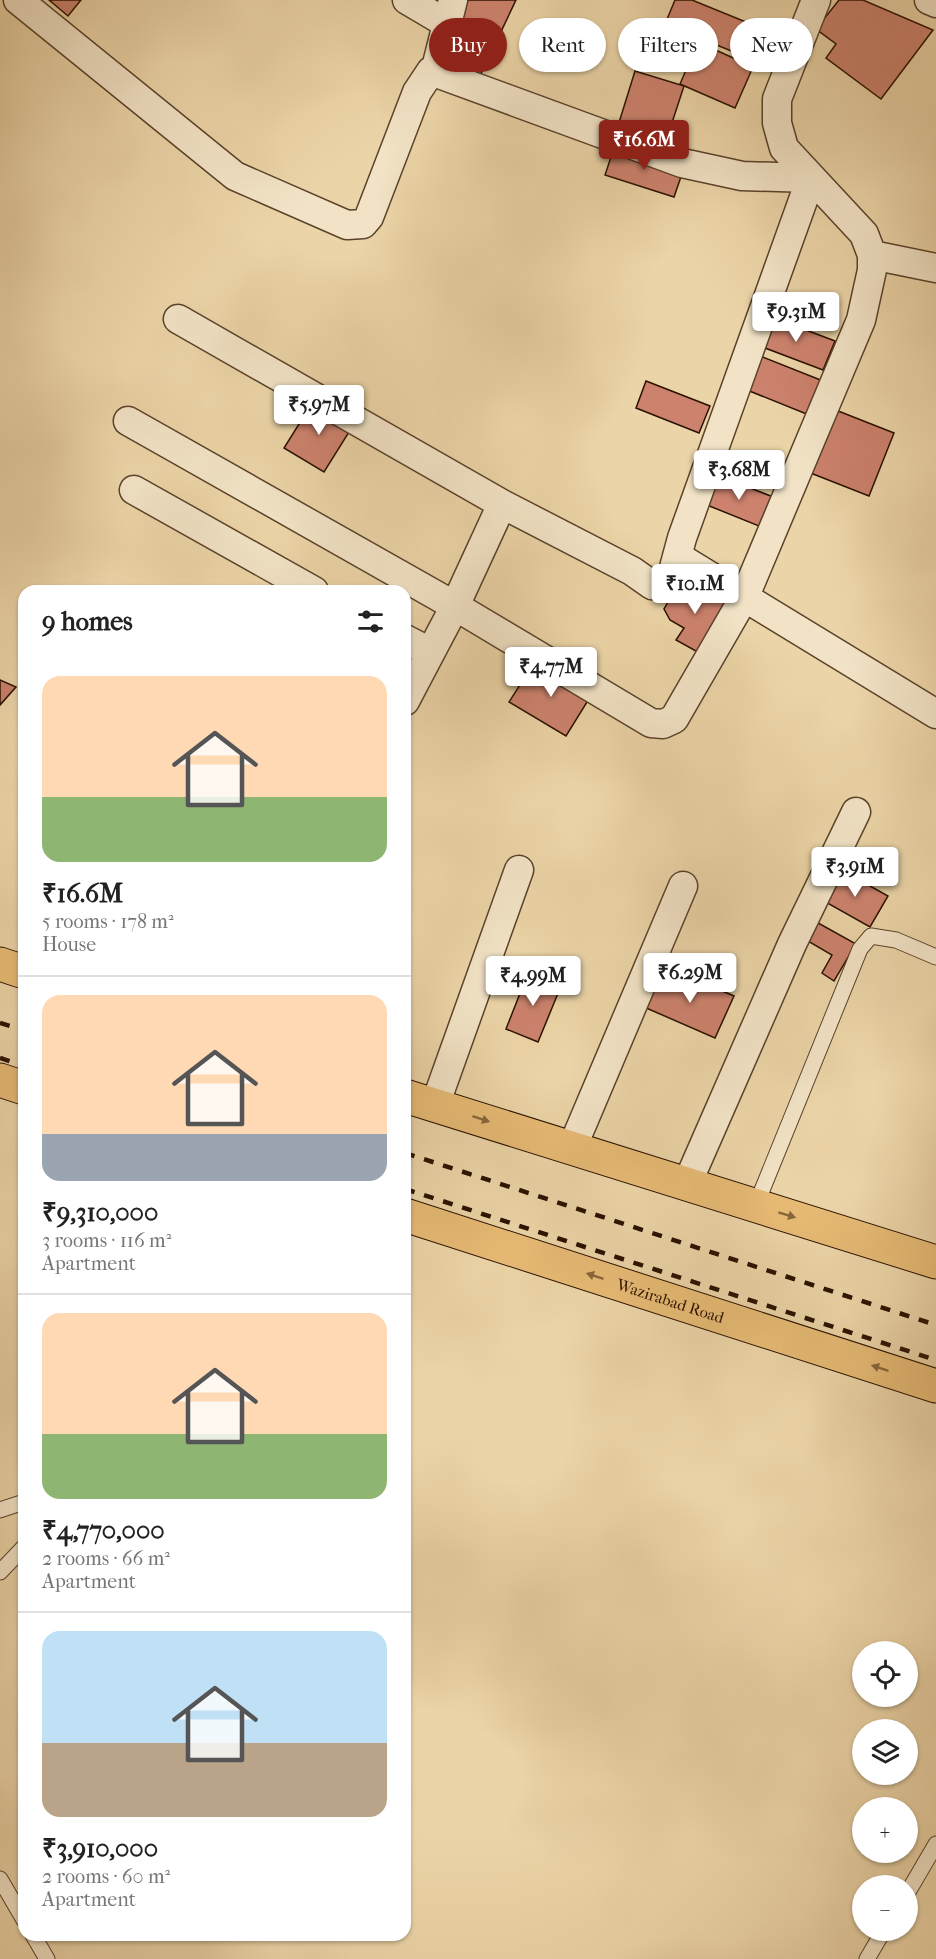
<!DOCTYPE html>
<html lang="en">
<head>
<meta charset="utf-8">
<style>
  body { margin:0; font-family:"IM FELL French Canon",serif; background:#f2f2f2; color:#222; height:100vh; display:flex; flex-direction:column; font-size:22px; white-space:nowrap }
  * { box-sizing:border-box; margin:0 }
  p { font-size:20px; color:#767676 }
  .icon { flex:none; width:33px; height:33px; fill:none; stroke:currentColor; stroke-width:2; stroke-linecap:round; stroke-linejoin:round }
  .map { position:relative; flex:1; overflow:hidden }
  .details { position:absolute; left:18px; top:585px; width:393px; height:1356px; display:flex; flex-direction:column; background:#fff; border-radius:18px; box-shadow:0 2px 4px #0004 }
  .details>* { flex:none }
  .hud { position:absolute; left:429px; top:18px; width:417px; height:54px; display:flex; gap:12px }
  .buttons { position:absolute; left:852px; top:1641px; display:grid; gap:12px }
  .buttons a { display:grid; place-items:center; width:66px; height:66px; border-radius:50%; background:#fff; box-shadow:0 2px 4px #0004; font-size:30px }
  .price { position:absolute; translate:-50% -51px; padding:0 14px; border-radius:6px; background:#fff; color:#222; font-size:20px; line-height:39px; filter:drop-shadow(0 2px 3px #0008) }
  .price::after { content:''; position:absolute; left:50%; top:36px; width:18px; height:14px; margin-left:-9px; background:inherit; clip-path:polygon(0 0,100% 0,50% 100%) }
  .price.selected { background:#8f2418; color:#fff }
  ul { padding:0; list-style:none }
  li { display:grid; align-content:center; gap:12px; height:318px; padding:0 24px }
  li+li { border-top:2px solid #e0e0e0 }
  li span { display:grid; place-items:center; height:186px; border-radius:18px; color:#555 }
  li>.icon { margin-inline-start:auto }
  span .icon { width:108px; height:108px; fill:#fffc; stroke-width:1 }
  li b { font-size:26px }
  h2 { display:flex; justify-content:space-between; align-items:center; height:72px; padding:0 24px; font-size:26px }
  .pill { padding:0 21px; border-radius:27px; background:#fff; box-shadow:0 2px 4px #0004; font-size:21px; line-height:54px }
  .pill.selected { background:#8f2418; color:#fff }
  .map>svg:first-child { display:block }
</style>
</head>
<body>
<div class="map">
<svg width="936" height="1959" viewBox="0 0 936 1959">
  <rect width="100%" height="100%" fill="#ebd4a7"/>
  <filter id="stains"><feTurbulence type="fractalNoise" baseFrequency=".00333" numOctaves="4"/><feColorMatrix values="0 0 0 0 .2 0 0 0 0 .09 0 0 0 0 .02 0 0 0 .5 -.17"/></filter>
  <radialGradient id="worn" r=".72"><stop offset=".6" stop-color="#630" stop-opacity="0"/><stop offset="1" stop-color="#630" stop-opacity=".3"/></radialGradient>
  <path fill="#cc826d" stroke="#2a1100" stroke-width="1.5" d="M49 0H81L68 16Z
    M468 0H516L478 80 439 62Z
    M675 0H692L768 31 756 61 665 24Z
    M839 0H863L933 30 881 99 826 58 836 44 816 29Z
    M698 42 753 67 735 108 680 84Z
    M635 71 684 86 665 144 617 129Z
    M615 145 684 168 674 197 605 175Z
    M769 316 835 341 823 370 757 345Z
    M755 354 828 383 814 417 742 388Z
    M646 381 710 406 699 433 636 408Z
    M314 400 354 424 324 472 284 448Z
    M828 407 894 433 869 496 803 470Z
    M714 474 776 498 764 528 702 503Z
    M681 579 730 606 703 655 676 640 684 628 670 620 664 609Z
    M535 661 592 694 566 736 509 702Z
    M0 680 16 687 0 705Z
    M840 869 888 896 870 927 822 900Z
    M811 919 856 944 834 981 822 973 832 955 801 937Z
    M528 973 561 986 538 1042 506 1029Z
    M658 974 685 986 689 977 734 996 715 1038 644 1007Z"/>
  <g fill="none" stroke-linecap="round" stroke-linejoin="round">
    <g stroke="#5a422a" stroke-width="17">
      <path id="lane" d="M756 1205 860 949 871 936 896 940 936 957
        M0 1510 24 1502
        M0 1572 24 1547
        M0 1879 24 1920
        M908 1892 936 1844
        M33 1935 47 1959
        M867 1959 884 1930"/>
    </g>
    <g stroke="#5a422a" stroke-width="31">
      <path id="street" d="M18 0 235 176 347 225 363 224 369 217 417 92 431 71 682 163 742 176 811 178 682 538 672 575 652 585 632 571 502 504 178 319
        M407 0 446 23
        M929 0 936 3
        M435 72 453 0
        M872 255 936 268
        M128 421 455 606 651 723 663 724 674 719 745 596 861 320 872 270V255L864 234 784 148 777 123V99L816 0
        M134 490 314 591
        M677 556 936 714
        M405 639 430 652
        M405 701 455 606 502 504
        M435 1105 519 870
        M572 1148 683 886
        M687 1184 792 944 856 812"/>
    </g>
    <g stroke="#2a1100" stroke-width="35">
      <g id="highway">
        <path d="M0 964 24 972"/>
        <path d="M0 1080 24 1088"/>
        <path d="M405 1096 936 1262"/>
        <path id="s1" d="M405 1215 936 1386"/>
      </g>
    </g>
    <use href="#lane" stroke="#f2e3c6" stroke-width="15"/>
    <use href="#street" stroke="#f2e3c6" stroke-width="28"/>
    <use href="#highway" stroke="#e6ba74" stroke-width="33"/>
    <path stroke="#2a1100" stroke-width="4.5" stroke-dasharray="10 10" stroke-linecap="butt" d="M0 1023 24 1030
      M0 1058 24 1066
      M405 1153 936 1325
      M405 1189 936 1360"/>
  </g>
  <defs><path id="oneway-solid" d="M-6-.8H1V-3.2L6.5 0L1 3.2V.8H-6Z" transform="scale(1.5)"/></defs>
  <g fill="#88663a">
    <use href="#oneway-solid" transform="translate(481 1119) rotate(18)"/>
    <use href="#oneway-solid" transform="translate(787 1215) rotate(17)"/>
    <use href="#oneway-solid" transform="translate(595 1276) rotate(-162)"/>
    <use href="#oneway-solid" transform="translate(880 1368) rotate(-162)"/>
  </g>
  <g text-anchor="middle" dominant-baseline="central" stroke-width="4.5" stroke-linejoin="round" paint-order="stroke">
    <g font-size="16" fill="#2a1100" stroke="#f2e3c6">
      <text stroke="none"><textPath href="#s1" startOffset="279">Wazirabad Road</textPath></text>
    </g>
  </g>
  <rect width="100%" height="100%" filter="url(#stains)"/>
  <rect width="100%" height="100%" fill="url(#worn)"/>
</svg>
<div class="buttons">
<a><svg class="icon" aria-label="locate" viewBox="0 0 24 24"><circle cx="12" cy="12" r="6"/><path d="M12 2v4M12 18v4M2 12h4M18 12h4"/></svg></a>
<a><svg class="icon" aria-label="layers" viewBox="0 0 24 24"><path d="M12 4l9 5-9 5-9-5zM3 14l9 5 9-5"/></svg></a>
<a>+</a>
<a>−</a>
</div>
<b class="price selected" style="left:644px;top:171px">₹16.6M</b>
<b class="price" style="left:796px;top:343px">₹9.31M</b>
<b class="price" style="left:319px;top:436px">₹5.97M</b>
<b class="price" style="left:739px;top:501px">₹3.68M</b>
<b class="price" style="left:695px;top:615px">₹10.1M</b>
<b class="price" style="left:551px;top:698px">₹4.77M</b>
<b class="price" style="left:855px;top:898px">₹3.91M</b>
<b class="price" style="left:690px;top:1004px">₹6.29M</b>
<b class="price" style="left:533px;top:1007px">₹4.99M</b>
<div class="hud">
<a class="pill selected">Buy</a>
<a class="pill">Rent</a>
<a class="pill">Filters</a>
<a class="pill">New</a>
</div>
<section class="details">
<h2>9 homes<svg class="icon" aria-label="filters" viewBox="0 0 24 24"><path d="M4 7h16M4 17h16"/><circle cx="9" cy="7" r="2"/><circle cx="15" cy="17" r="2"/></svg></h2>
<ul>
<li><span style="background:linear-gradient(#ffd9b3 65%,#8fb573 0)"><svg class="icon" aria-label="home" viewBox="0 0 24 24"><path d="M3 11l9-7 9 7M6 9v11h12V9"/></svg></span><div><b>₹16.6M</b><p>5 rooms · 178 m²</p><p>House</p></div></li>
<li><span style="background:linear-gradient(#ffd9b3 75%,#9aa5b1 0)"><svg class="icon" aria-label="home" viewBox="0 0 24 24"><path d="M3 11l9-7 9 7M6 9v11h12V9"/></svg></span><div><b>₹9,310,000</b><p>3 rooms · 116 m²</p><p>Apartment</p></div></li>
<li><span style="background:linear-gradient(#ffd9b3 65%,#8fb573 0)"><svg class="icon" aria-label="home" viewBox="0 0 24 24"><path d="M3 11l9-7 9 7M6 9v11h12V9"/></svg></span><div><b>₹4,770,000</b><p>2 rooms · 66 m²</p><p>Apartment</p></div></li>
<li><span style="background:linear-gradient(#bfe0f5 60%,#b9a48a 0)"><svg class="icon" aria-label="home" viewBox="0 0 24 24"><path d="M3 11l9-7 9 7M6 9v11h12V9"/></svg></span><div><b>₹3,910,000</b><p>2 rooms · 60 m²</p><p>Apartment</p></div></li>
</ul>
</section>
</div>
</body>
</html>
